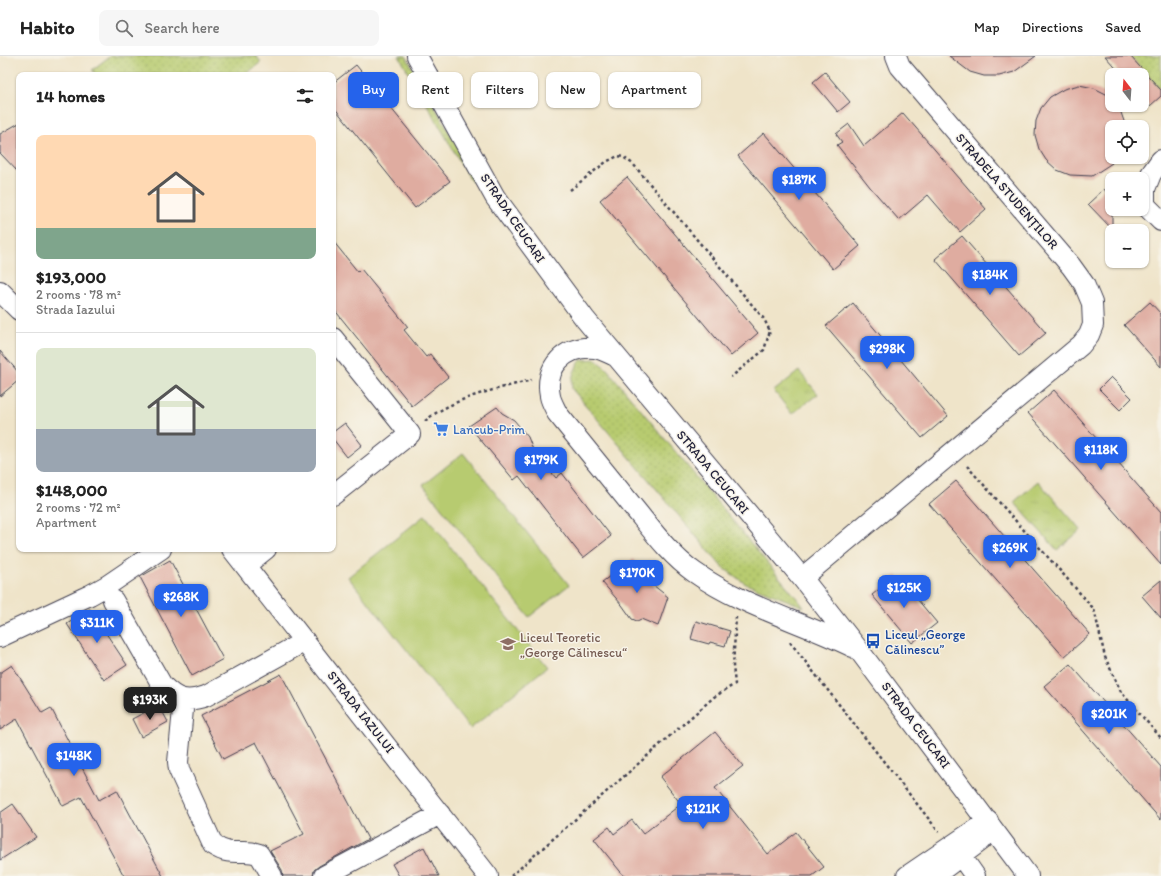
<!DOCTYPE html>
<html lang="en">
<head>
<meta charset="utf-8">
<style>
  body { margin:0; font-family:Itim,sans-serif; background:#f6f6f6; color:#222; height:100vh; display:flex; flex-direction:column; font-size:15px; white-space:nowrap }
  * { box-sizing:border-box; margin:0 }
  p { font-size:13px; color:#767676 }
  .icon { flex:none; width:22px; height:22px; fill:none; stroke:currentColor; stroke-width:2; stroke-linecap:round; stroke-linejoin:round }
  .map { position:relative; flex:1; overflow:hidden }
  .panel { position:absolute; left:16px; top:16px; width:320px; height:480px; display:flex; flex-direction:column; background:#fff; border-radius:8px; box-shadow:0 1px 3px #0004 }
  .panel>* { flex:none }
  .hud { position:absolute; left:348px; top:16px; width:380px; height:36px; display:flex; gap:8px }
  .needle { width:26px; rotate:343deg }
  .fabs { position:absolute; left:1105px; top:12px; display:grid; gap:8px }
  .fabs a { display:grid; place-items:center; width:44px; height:44px; border-radius:8px; background:#fff; box-shadow:0 1px 3px #0004; font-size:20px }
  .price { position:absolute; translate:-50% -34px; padding:0 9px; border-radius:8px; background:#2563eb; color:#fff; font-size:13px; line-height:26px; filter:drop-shadow(0 1px 2px #0008) }
  .price::after { content:''; position:absolute; left:50%; top:24px; width:12px; height:9px; margin-left:-6px; background:inherit; clip-path:polygon(0 0,100% 0,50% 100%) }
  .price.selected { background:#222; color:#fff }
  ul { padding:0; list-style:none }
  li { display:grid; align-content:center; gap:8px; height:212px; padding:0 20px }
  li+li { border-top:1px solid #e0e0e0 }
  li span { display:grid; place-items:center; height:124px; border-radius:8px; color:#555 }
  li>.icon { margin-inline-start:auto }
  span .icon { width:72px; height:72px; fill:#fffc; stroke-width:1 }
  li b { font-size:17px }
  h2 { display:flex; justify-content:space-between; align-items:center; height:48px; padding:0 20px; font-size:17px }
  .tag { padding:0 14px; border-radius:8px; background:#fff; box-shadow:0 1px 3px #0004; font-size:14px; line-height:36px }
  .tag.selected { background:#2563eb; color:#fff }
  header { display:flex; align-items:center; gap:24px; box-sizing:border-box; height:56px; padding:0 20px; background:#fff; border-bottom:1px solid #e0e0e0 }
  header strong { font-size:19px }
  nav { display:flex; gap:22px; margin-inline-start:auto; font-size:14px }
  .search { width:280px; height:36px; background:#f6f6f6; display:flex; align-items:center; gap:10px; box-sizing:border-box; padding:0 14px; border-radius:8px; color:#767676; font-size:15px }
  .map>svg:first-child { display:block }
</style>
</head>
<body>
<header>
<strong>Habito</strong>
<div class="search"><svg class="icon" aria-label="search" viewBox="0 0 24 24"><circle cx="10" cy="10" r="6"/><path d="M15 15l6 6"/></svg>Search here</div>
<nav><a>Map</a><a>Directions</a><a>Saved</a></nav>
</header>
<div class="map">
<svg width="1161" height="820" viewBox="0 0 1161 820">
  <defs>
    <pattern id="grass-dots" width="8" height="8" patternUnits="userSpaceOnUse"><rect width="8" height="8" fill="#b7cb6f"/><path d="M2 2h.1M6 6h.1" fill="none" stroke="#9dae61" stroke-width="1.8" stroke-linecap="round"/></pattern>
    <pattern id="park-tufts" width="24" height="20" patternUnits="userSpaceOnUse"><rect width="24" height="20" fill="#b7cb6f"/><path d="M3 7l-1-3M5 7V3M7 7l1-3M15 17l-1-3M17 17v-4M19 17l1-3" fill="none" stroke="#9dae61"/></pattern>
  </defs>
  <rect width="100%" height="100%" fill="#f7f3e8"/>
  <filter id="ink" filterUnits="userSpaceOnUse"><feTurbulence type="fractalNoise" baseFrequency=".025" numOctaves="2"/><feDisplacementMap in="SourceGraphic" scale="8" xChannelSelector="R" yChannelSelector="G"/><feConvolveMatrix kernelMatrix="1 2 1 2 8 2 1 2 1" color-interpolation-filters="sRGB"/></filter>
  <filter id="wash" filterUnits="userSpaceOnUse"><feTurbulence type="fractalNoise" baseFrequency=".012" numOctaves="4" result="noise"/><feDisplacementMap in="SourceGraphic" scale="16" xChannelSelector="R" yChannelSelector="G"/><feGaussianBlur stdDeviation="0.9" result="paint"/><feColorMatrix in="noise" values="0 0 0 0 0 0 0 0 0 0 0 0 0 0 0 0 0 1.4 0 .05"/><feComposite in="paint" operator="in"/></filter>
  <g filter="url(#wash)">
    <rect width="100%" height="100%" fill="#efe4c9"/>
    <path fill="url(#grass-dots)" stroke="#6c7655" d="M110 0H256L261 6 245 19H97L92 14Z
      M399 0H406L477 125H471Z
      M1130 0H1161V34Z
      M596 303 607 313 804 551 746 528 722 511 572 333C571 321 574 314 581 304Z"/>
    <path fill="url(#park-tufts)" stroke="#6c7655" d="M799 315 818 338 792 358 774 335Z
      M1038 425 1081 474 1057 494 1014 446Z"/>
    <path fill="#b7cb6f" stroke="#6c7655" d="M463 397 569 529 529 561 423 429Z
      M425 459 547 611 470 673 348 521Z"/>
    <g id="blocks">
      <path fill="#dfaca0" d="M949 0H1036L1014 16 999 20H984L970 16Z
        M1105 0H1130L1161 34V40L1150 50 1142 41V19H1122Z
        M356 9 450 125 415 152 333 50V27Z
        M825 16 850 46 838 56 813 26Z
        M1079 29 1094 32 1108 39 1112 44V49H1117L1119 51 1126 71H1112V107L1092 120 1070 119 1057 114 1046 104 1039 93 1035 79 1036 65 1041 52 1050 41 1064 33Z
        M903 57 986 153 960 176 928 139 899 164 870 131 837 89 842 86 836 78 849 68 864 90Z
        M19 67V117L0 97V78Z
        M764 77 860 190 833 213 738 100Z
        M627 121 758 277 731 300 600 144Z
        M1104 133 1112 143V173L1088 148Z
        M962 180 1046 277 1019 300 935 203Z
        M333 185 358 216 361 213 408 271 404 274 426 301 430 298 448 321 412 350 333 252Z
        M1150 246 1161 258V311L1124 269Z
        M853 247 948 360 922 382 826 270Z
        M0 295 19 317V324L0 340Z
        M1111 321 1132 342 1120 354 1099 333Z
        M1054 334 1161 456V509L1028 357Z
        M497 351 502 357 514 364 528 381 533 394 556 422 562 417 611 480 583 502 519 420 514 424 469 370Z
        M345 367 362 389 347 401 333 383V376Z
        M956 425 1090 578 1064 601 929 448Z
        M633 503 648 525 668 541 658 570 641 563 637 565 632 563 622 549 602 526Z
        M170 504 223 603 192 620 140 521Z
        M897 519 937 567 912 587 872 539Z
        M1161 524V562L1142 540Z
        M90 553 127 609 104 624 67 568Z
        M696 565 730 575 725 590 710 586 709 588 691 583Z
        M1070 608 1161 711V764L1044 630Z
        M12 609 42 657 51 652 99 744 117 734 163 820H124L81 741 63 750 17 663 0 674V617Z
        M281 618 368 783 319 810 314 814 313 820H283L282 814 270 795 304 778 256 686 223 703 201 660Z
        M159 649 168 666 141 681 132 663Z
        M715 676 743 710 715 732 768 798 796 776 824 811 812 820H624L594 783 609 771 614 778 632 764 643 778 681 748 660 721Z
        M13 748 36 781 0 804V757Z
        M424 791 439 820H399L392 808Z"/>
    </g>
  </g>
  <g filter="url(#ink)">
    <use href="#blocks" fill-opacity="0" stroke="#413f50" stroke-width="1"/>
    <g fill="none" stroke-linecap="round" stroke-linejoin="round">
      <g stroke="#413f50" stroke-width="22">
        <path id="minor" d="M417 0 495 141 585 263 802 522 858 593 1028 820
          M1161 104 1151 118 1145 133V149L1161 165
          M0 235 19 254
          M333 282 410 378 333 439
          M615 300C608 297 602 293 595 292 565 289 544 311 550 340 551 346 555 352 557 357 583 389 608 420 634 452 652 474 670 499 694 516 742 550 800 565 853 591
          M232 493 488 820
          M246 509 266 493
          M802 522 1081 289 1089 279 1093 269 1092 247 1084 228 1071 210 900 10 896 0
          M113 544 162 629C177 644 186 647 206 640L305 585
          M0 581 90 539 108 529 161 493
          M184 643 178 706 179 714 213 789C233 802 241 792 259 798L272 820
          M961 800 975 820
          M324 820 440 758
          M907 820 988 765
          M934 820 982 784"/>
      </g>
      <path stroke="#413f50" stroke-width="2.5" stroke-dasharray="3 3" stroke-linecap="butt" d="M570 134 606 106 618 100 623 101 633 108 764 263 770 275 764 294 731 321
        M425 365C454 341 495 334 531 324
        M967 410 1094 553 1105 601 1121 636 1161 682
        M790 586 939 776
        M511 820 714 641 735 628 733 610 736 561"/>
      <use href="#minor" stroke="#fff" stroke-width="20"/>
    </g>
  </g>
  <defs>
    <g id="supermarket-bare" transform="scale(1.2)"><path d="M-6-5.5h2.5l.6 2H6L4.5 2H-2.5L-4.4-4H-6ZM-1.5 3.2a1.3 1.3 0 1 0 .1 0ZM3 3.2a1.3 1.3 0 1 0 .1 0Z" fill="#3f7fe0" stroke="#f7f3e8" stroke-width="2.5" paint-order="stroke"/></g>
    <g id="bus-bare" transform="scale(1.2)"><path d="M-5-6H5V4H4V6H2V4H-2V6H-4V4H-5ZM-3.5-4V0h7V-4ZM-3.5 1.2v1.5H-2V1.2ZM2 1.2v1.5H3.5V1.2Z" fill="#1a4fb4" stroke="#f7f3e8" stroke-width="2.5" paint-order="stroke"/></g>
    <g id="school-bare" transform="scale(1.2)"><path d="M0-5L7-2L0 1L-7-2ZM-4 1L0 2.5L4 1V4Q0 6-4 4Z" fill="#8d6e63" stroke="#f7f3e8" stroke-width="2.5" paint-order="stroke"/></g>
  </defs>
  <g fill-rule="evenodd">
    <use href="#supermarket-bare" x="441" y="373"/>
    <use href="#bus-bare" x="873" y="585"/>
    <use href="#school-bare" x="508" y="588"/>
  </g>
  <g text-anchor="middle" dominant-baseline="central" stroke-width="3" stroke-linejoin="round" paint-order="stroke">
    <g font-size="13" fill="#22223b" stroke="#f7f3e8">
      <text transform="translate(1007 135) rotate(49)">STRADELA STUDENȚILOR</text>
      <text transform="translate(513 162) rotate(56)">STRADA CEUCARI</text>
      <text transform="translate(713 416) rotate(50)">STRADA CEUCARI</text>
      <text transform="translate(361 656) rotate(52)">STRADA IAZULUI</text>
      <text transform="translate(916 669) rotate(53)">STRADA CEUCARI</text>
    </g>
    <g font-size="13" fill="#366cbe" stroke="#f7f3e8" text-anchor="start">
      <text x="453" y="373">Lancub-Prim</text>
    </g>
    <g font-size="13" fill="#164399" stroke="#f7f3e8" text-anchor="start">
      <text x="885" y="578">Liceul „George<tspan x="885" dy="15">Călinescu”</tspan></text>
    </g>
    <g font-size="13" fill="#785e54" stroke="#f7f3e8" text-anchor="start">
      <text x="520" y="581">Liceul Teoretic<tspan x="520" dy="15">„George Călinescu“</tspan></text>
    </g>
  </g>
</svg>
<div class="fabs">
<a><svg class="needle" viewBox="-14 -14 28 28"><path d="M0-13l5 13h-10z" fill="#e53935"/><path d="M0 13l5-13h-10z" fill="#767676"/></svg></a>
<a><svg class="icon" aria-label="locate" viewBox="0 0 24 24"><circle cx="12" cy="12" r="6"/><path d="M12 2v4M12 18v4M2 12h4M18 12h4"/></svg></a>
<a>+</a>
<a>−</a>
</div>
<b class="price" style="left:799px;top:145px">$187K</b>
<b class="price" style="left:990px;top:240px">$184K</b>
<b class="price" style="left:887px;top:314px">$298K</b>
<b class="price" style="left:1101px;top:415px">$118K</b>
<b class="price" style="left:541px;top:425px">$179K</b>
<b class="price" style="left:1010px;top:513px">$269K</b>
<b class="price" style="left:637px;top:538px">$170K</b>
<b class="price" style="left:904px;top:553px">$125K</b>
<b class="price" style="left:181px;top:562px">$268K</b>
<b class="price" style="left:97px;top:588px">$311K</b>
<b class="price selected" style="left:150px;top:665px">$193K</b>
<b class="price" style="left:1109px;top:679px">$201K</b>
<b class="price" style="left:74px;top:721px">$148K</b>
<b class="price" style="left:703px;top:774px">$121K</b>
<div class="hud">
<a class="tag selected">Buy</a>
<a class="tag">Rent</a>
<a class="tag">Filters</a>
<a class="tag">New</a>
<a class="tag">Apartment</a>
</div>
<section class="panel">
<h2>14 homes<svg class="icon" aria-label="filters" viewBox="0 0 24 24"><path d="M4 7h16M4 17h16"/><circle cx="9" cy="7" r="2"/><circle cx="15" cy="17" r="2"/></svg></h2>
<ul>
<li><span style="background:linear-gradient(#ffd9b3 75%,#7fa58c 0)"><svg class="icon" aria-label="home" viewBox="0 0 24 24"><path d="M3 11l9-7 9 7M6 9v11h12V9"/></svg></span><div><b>$193,000</b><p>2 rooms · 78 m²</p><p>Strada Iazului</p></div></li>
<li><span style="background:linear-gradient(#dfe7d0 65%,#9aa5b1 0)"><svg class="icon" aria-label="home" viewBox="0 0 24 24"><path d="M3 11l9-7 9 7M6 9v11h12V9"/></svg></span><div><b>$148,000</b><p>2 rooms · 72 m²</p><p>Apartment</p></div></li>
</ul>
</section>
</div>
</body>
</html>
